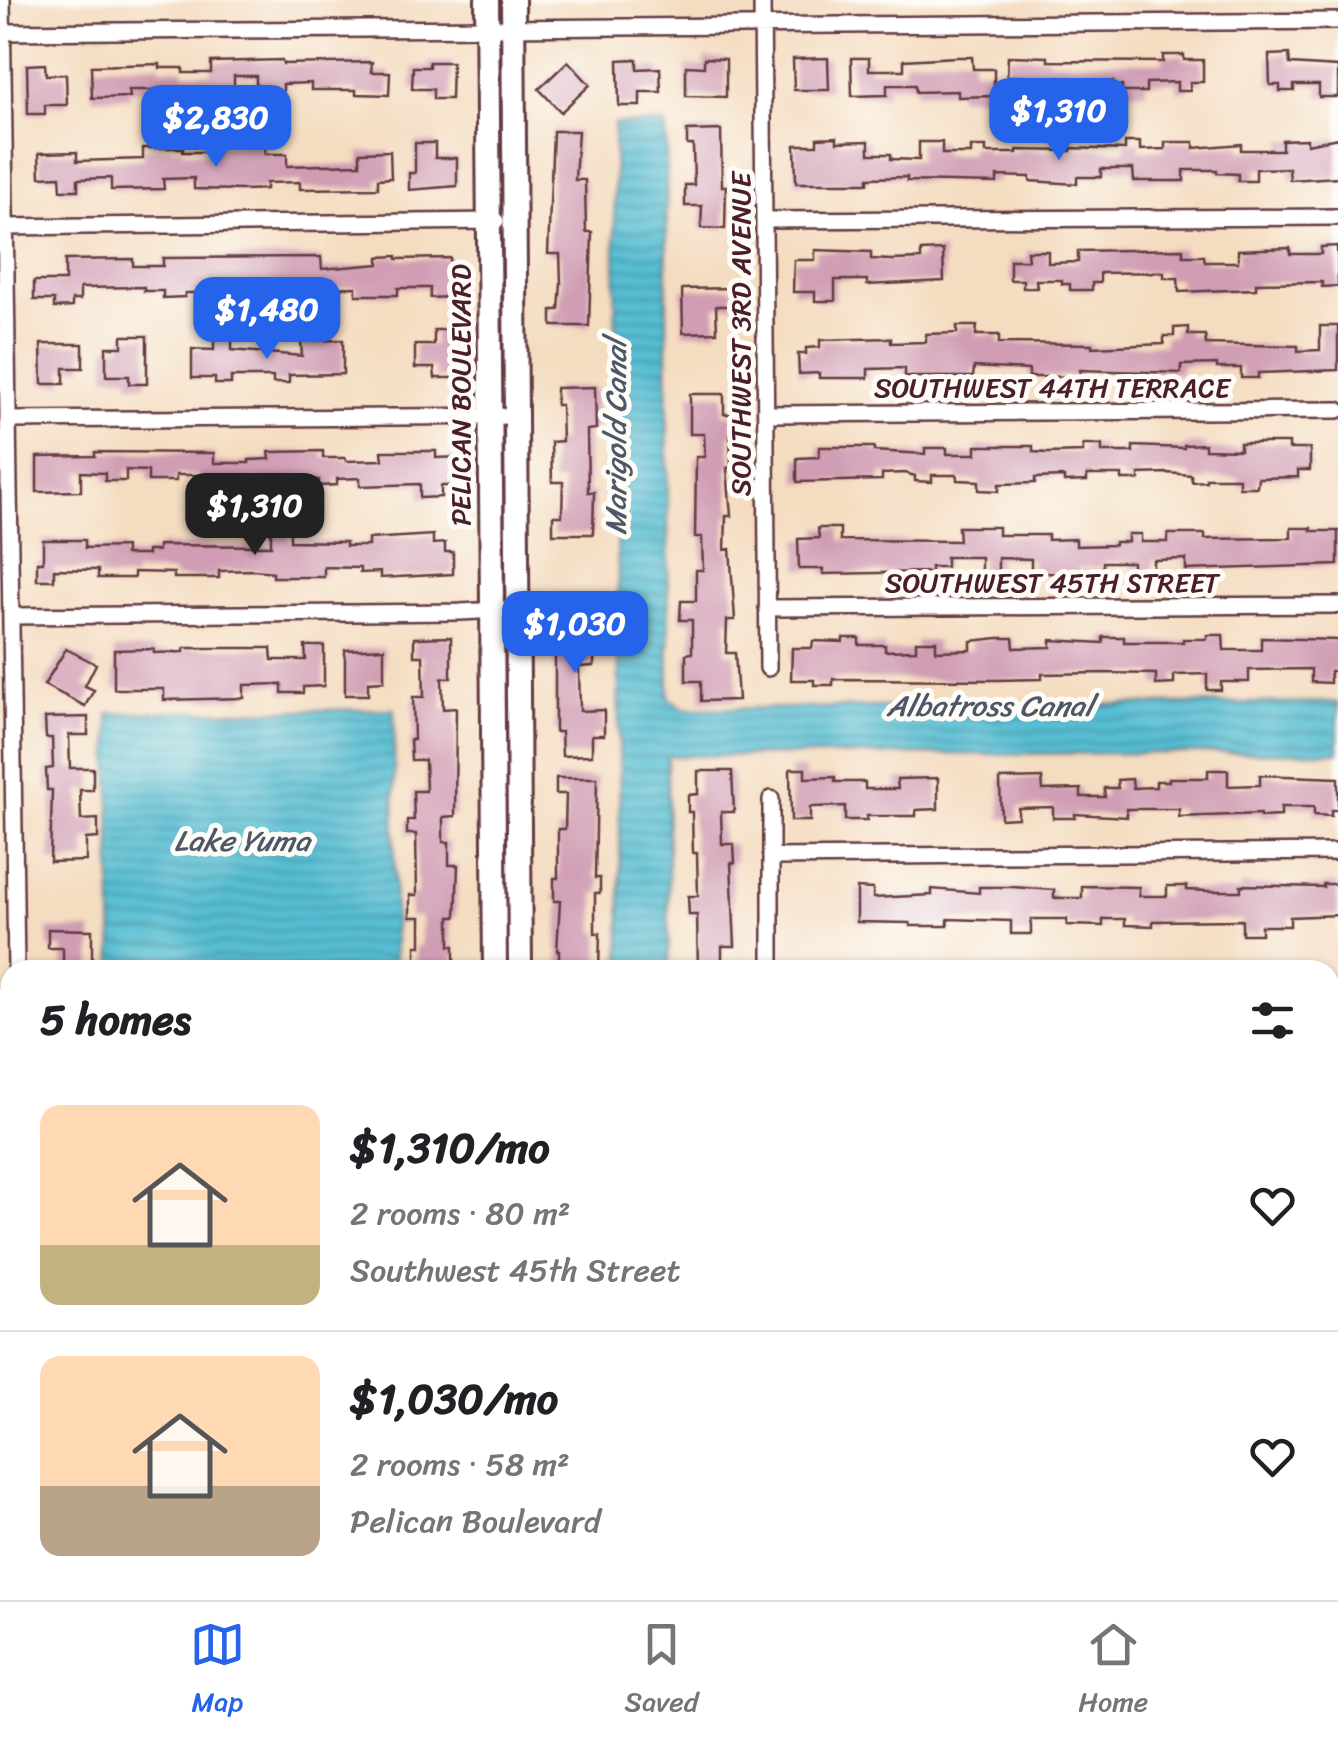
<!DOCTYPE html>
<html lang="en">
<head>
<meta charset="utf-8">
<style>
  body { margin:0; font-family:Sriracha,sans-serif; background:#f2f2f2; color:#202124; height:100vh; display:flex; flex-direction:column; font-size:38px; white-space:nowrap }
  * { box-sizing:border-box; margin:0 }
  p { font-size:32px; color:#757577 }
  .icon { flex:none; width:55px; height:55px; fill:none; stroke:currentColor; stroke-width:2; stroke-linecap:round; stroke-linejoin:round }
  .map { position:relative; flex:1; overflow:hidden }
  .panel { position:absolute; left:0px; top:960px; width:1340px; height:640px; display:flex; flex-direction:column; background:#fff; border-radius:30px 30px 0 0; box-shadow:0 2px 8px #0004 }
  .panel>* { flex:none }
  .price { position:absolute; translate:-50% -85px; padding:0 22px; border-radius:20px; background:#2563eb; color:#fff; font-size:32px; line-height:65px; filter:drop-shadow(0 2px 5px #0008) }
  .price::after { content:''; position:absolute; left:50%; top:60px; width:30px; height:22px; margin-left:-15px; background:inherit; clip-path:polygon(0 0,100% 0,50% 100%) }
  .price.on { background:#222; color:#fff }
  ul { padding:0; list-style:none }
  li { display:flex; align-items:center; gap:30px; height:250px; padding:0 40px }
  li+li { border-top:2px solid #e0e0e0 }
  li span { display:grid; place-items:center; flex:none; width:280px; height:200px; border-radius:20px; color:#555 }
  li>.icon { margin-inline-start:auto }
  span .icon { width:120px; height:120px; fill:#fffc; stroke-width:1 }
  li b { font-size:42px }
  h2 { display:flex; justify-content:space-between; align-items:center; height:120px; padding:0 40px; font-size:42px }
  .menu { display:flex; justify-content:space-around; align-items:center; height:140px; border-top:2px solid #e0e0e0; background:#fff; font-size:28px; color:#757577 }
  .menu a { display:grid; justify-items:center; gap:5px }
  .menu .on { color:#2563eb }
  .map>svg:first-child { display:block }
</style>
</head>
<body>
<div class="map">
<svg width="1338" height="1600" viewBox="0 0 1338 1600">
  <defs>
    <pattern id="water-rules" width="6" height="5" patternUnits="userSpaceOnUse" patternTransform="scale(2.5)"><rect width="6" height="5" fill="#56bed3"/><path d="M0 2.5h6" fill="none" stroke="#499aab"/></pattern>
  </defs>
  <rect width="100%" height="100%" fill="#fdfcf7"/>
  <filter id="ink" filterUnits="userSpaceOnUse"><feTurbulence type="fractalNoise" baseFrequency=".01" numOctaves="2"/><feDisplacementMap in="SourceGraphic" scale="20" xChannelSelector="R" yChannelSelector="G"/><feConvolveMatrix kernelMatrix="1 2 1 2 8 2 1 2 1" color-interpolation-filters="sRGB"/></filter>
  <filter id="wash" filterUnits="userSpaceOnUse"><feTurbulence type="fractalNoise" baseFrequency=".0048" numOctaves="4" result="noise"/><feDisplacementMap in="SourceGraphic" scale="40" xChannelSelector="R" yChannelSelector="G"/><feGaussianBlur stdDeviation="2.25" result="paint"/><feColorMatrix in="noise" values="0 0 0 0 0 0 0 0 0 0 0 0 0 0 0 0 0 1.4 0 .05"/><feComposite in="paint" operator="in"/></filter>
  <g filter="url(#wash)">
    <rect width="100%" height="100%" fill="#f4dcc0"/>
    <path fill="url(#water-rules)" stroke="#506e7f" stroke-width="2.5" d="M614 124H666L669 698 685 709 1338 702V752L667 756 669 970H621Z
      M394 709 395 970H113L109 713Z
      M1330 1533H1338V1593L1087 1600H543L507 1590H1330Z
      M0 1543H10V1590H440L384 1600H0Z"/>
    <g id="blocks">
      <path fill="#d09db4" d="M1289 54 1290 64 1338 67V97H1319V85H1294V91H1280V85H1270L1269 55Z
        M1163 55H1184V60H1203V82H1190V91H1177V82L1146 83V92H1122V86H1112L1113 82H1090L1091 90H1060V78L1007 76 1008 56 1048 57V61L1163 62Z
        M957 57H972L973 69H994V96L958 97V91L916 92 915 85H887V95L852 96 851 58H869V70H904V60Z
        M704 58 726 59V97L686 96V66L704 67Z
        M828 58 829 90H794L793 59Z
        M637 59V69L660 68 661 92H640V106H619L618 60Z
        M282 60 283 64 372 62 371 72H390L389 95 356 94V90H311V83L283 84V104H256V76H234V95H224V103L207 102V96L159 95V90H129L130 97 92 98 91 66 160 64V68H183V73H211V62Z
        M568 61 590 85 561 112 539 89Z
        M429 62H452L451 99H433V89H412L413 67H429Z
        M45 64 46 75 66 74 67 105H45V114H28L27 65Z
        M721 130 722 186H726L725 229 701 228 702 206H685V185H694L693 145H687V131Z
        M553 131H578L575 180H585L586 232H592L589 326H552V310H559L561 283 560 254H548Z
        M837 137V142L869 141V154H891V159L919 160V142H942V154H971V147H986V153H1017V150L1071 151V148L1125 150V142H1140V150L1165 149V142H1194V148L1241 144V150H1282V140L1307 139V144L1338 138V177L1290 180 1289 168 1256 169V181H1238V174L1217 173V170H1184V181H1134L1133 169H1101V177H1077V184L1030 181V177L997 176V183L907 181V177L868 178V183H796L795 145H817V138Z
        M415 143H435V158H457V186L409 190V173H415Z
        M212 144 265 145V154H287V166L360 164V152L390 151 391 178 378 179V188L300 189V182L266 183V189L246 190 194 189V178L163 179 164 189 111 190V178L78 179V190H61L60 176 40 177 39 153 77 152V161L143 159V148H183V152H212Z
        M1337 246 1338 286 1322 287V282L1256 283V289L1179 292 1178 278H1164V272L1100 273V283H1092V290H1070V284H1062V280H1036L1037 288H1023V280H1010V260H1028L1027 251H1048V263L1078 262V251L1183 249V256H1204L1205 262H1238V250L1290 248V254H1321V247Z
        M815 250 871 252V259L892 260 921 259V251L943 250 944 281 867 285V280H835V301H815V292H793L794 260H815Z
        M397 256V259L450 258V297L430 298V288H398V295H356V287L325 288V294H314V288L236 289V293H185V297L163 298V291H144V287L80 288V300H72V307L54 308V300H34V281H65V260L133 259V266H163V258L321 257 322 269 379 264V257Z
        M733 288V306H716L717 332 683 333 682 289Z
        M957 326H977L976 335H999V343L1092 344V347L1164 344V336H1174V328L1188 327V335H1205L1206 344 1298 346V351L1320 350V326H1338V370L1258 373V378H1241V368H1217V364L1181 365V373L1080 370V376L1049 377H1029V370L974 367 973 377H905V368L868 369V378H819V373L799 374 798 354H806V348L820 347V340L891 338V343L926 342V334L957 333Z
        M434 330H456L457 378H435L434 368H415V345H434Z
        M122 336H147V384H129V376H106V347H122Z
        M214 339H232V350L302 356 301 341 343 340V374L289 375V383H273V377H231V384H215V378H192V349L214 350Z
        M41 344H83V368H64V384H42Z
        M595 387 596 429 587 430 588 492H594L593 534H553V516H562L563 482H552L551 442 562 441 561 405H556V388Z
        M690 394H724V414H734V434H730L731 467 727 468 731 516H726L725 550 730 549 735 620H727L726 653H735L738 700 701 701V681H686V654L692 653V620H680L681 601H696V570H703L702 537H695L696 457H705L704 434H690Z
        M1240 443H1289V449H1310V470H1298V477L1258 478 1257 487H1239V478H1206V481L1192 482 1191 475 1167 473 1139 474V480H1122V475H1087V481L1064 482V477L1035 478V483L999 484V491L979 490V481L957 480V475H932V482L915 481V476L905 473 882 474V480L797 482V458L819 457V447H874V451L925 454V448H947V454H976V446H1033V452L1048 453 1083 452V445H1102V452H1133V446L1184 448V445L1205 444V449L1240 450Z
        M323 451V458H345L346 461 383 460 382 451H436V458L460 457V486H441V497L420 498V484L360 486V478L337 479V485L319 486V480H291L292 497 272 498V485L214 486V481L199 482V475H176V481H148V471L126 470V481H105V473L81 472V491L37 492V457L95 456V452L214 453V463H249V460L270 459 269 452Z
        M271 526H290V541L346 542V546H368V539L433 535V544L445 543V552H453V574L380 578V572L360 573V568L324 567V577H273V572L254 570 219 571V578H174V573L134 572V578H98V570L54 569V580H37V562H43V540H85V548L125 547V555H147V551H158V545L271 546Z
        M958 527H998V535H1048V540L1076 539V546L1115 545V542H1128V534H1141V542H1168V534H1205V539L1291 538V528H1311V531H1338V565L1186 570V559L1153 560V571L1132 570V562H1103V568H1078V574H1062L1031 572V559L998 558V571L981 572V557H946V567H931V572L823 574V569H799L798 539 819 538 818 528H840V540L959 541Z
        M566 596H596L594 666 579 667 580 711 604 710V735H592V755L562 756 561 732H555V636H552V618H566Z
        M1207 635H1223L1224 650H1261V638L1338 640V671H1330V683L1311 682V669L1249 670V682H1221V690H1207V674L1174 675V684L1156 685V674L1104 673 1042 674V679L998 680 833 679V685H814V680H791L792 648H812L813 641 843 642V638H859V645H885V651L916 650V641H936V651L971 650V641L998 638H1013L1014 648 1051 647V640L1103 643V637H1124V642H1183V639H1207Z
        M451 637V678H442L443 709 456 708 455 816 443 817V842H449V865H458L456 917H450V946H454V970H416V946H421V917H410V895H417L416 834H407V820H414L413 791H426L425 760H411L410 740H414L413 697H424L423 656H414V638Z
        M305 646H324V686L303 687V693H282V684L244 685V698L164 700V689H114V650L154 649V653L184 652V648H271L272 660H306Z
        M384 648V681L368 682V695H345V650Z
        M66 649 96 664 85 686 94 690 85 706 44 685Z
        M88 717V735H69L70 768H93V790H80L81 820 98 819V838L86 839V861L50 862 52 790H47L46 769 53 768 52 738H46L45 718Z
        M790 769H805V778L835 777V782H865V789H898L897 779 938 778V809L916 810V816H867V820H845V806L810 807V821H791Z
        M1208 770H1228V786L1260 785V775L1338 778V810H1331V816L1314 815V807H1281V816L1260 817V814L1179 817V809H1126L1127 817 1075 814V818H1053V807L1018 808V818L1001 819 1000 779 1042 778 1043 790 1081 789V797H1105L1104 788H1118L1117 780 1132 779 1133 788 1156 787V781H1169V778H1208Z
        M698 771H732L734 812H721L722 844H734L735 863H731L735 946H722V969H698L697 915H689L688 896H698L697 853H693L692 812H688V795L698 794Z
        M556 778H597L595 878H600V893H595V933H600L599 970H559V951H557L560 901H554V878H558V829H565L566 794H556Z
        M1323 884H1338V915L1290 917V926H1261V934H1242V920L1153 921V926L1125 925V919H1103V926L1067 925V919H1031V934H1011V921L948 919V926H910V923L857 922V888L873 889V898L932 895V889L979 893V887H1012L1054 890V898H1082V886L1139 887V896H1167V886H1187V890L1208 891H1241V885L1323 887Z
        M48 929 92 930V970H63V948H48Z"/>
    </g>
  </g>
  <g filter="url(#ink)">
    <use href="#blocks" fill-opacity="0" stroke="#643b41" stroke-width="2.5"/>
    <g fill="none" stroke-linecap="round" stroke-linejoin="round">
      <g stroke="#643b41" stroke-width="20">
        <path id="street" d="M2 0 16 970
          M762 0 768 668
          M3 32 1338 21
          M764 220 1338 217
          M5 227 496 221
          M766 414 1338 410
          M8 420 516 416
          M767 608 1338 605
          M11 616 460 612 517 609
          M771 799V970
          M772 857 1338 852
          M10 986 1 999 4 1009 10 1014
          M1330 1046H1338
          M1330 1241H1338
          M1330 1435H1338"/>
      </g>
      <g stroke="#643b41" stroke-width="28">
        <path id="secondary" d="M487 0 495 970
          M513 0 520 970
          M502 1590V1600
          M523 1590V1600"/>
      </g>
      <use href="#street" stroke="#fff" stroke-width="15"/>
      <use href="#secondary" stroke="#fff" stroke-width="22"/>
    </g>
  </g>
  <g text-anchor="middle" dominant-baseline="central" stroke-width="10" stroke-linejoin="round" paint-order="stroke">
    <g font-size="28" fill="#4a1f2b" stroke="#fdfcf7">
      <text transform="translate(740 334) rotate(-90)">SOUTHWEST 3RD AVENUE</text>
      <text x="1052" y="387">SOUTHWEST 44TH TERRACE</text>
      <text transform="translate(460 395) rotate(-90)">PELICAN BOULEVARD</text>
      <text x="1052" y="582">SOUTHWEST 45TH STREET</text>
    </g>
    <g font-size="30" font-style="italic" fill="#4e5766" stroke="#fdfcf7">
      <text transform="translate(616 437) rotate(-90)">Marigold Canal</text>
      <text x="990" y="706">Albatross Canal</text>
      <text x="242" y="841">Lake Yuma</text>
    </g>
  </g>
</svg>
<b class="price" style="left:1059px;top:163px">$1,310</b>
<b class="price" style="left:216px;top:170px">$2,830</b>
<b class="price" style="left:267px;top:362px">$1,480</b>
<b class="price on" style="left:255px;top:558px">$1,310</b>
<b class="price" style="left:575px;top:676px">$1,030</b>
<section class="panel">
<h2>5 homes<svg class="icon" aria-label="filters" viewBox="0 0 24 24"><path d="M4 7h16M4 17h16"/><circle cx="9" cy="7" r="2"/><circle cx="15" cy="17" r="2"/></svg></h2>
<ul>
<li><span style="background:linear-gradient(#ffd9b3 70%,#c2b280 0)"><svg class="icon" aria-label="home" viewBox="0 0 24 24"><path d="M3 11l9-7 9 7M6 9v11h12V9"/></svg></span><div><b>$1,310/mo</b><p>2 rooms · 80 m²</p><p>Southwest 45th Street</p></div><svg class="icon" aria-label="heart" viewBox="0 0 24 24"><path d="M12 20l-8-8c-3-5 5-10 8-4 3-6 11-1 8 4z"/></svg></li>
<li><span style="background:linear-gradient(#ffd9b3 65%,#b9a48a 0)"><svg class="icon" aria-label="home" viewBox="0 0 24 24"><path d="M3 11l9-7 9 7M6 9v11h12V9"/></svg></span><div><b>$1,030/mo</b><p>2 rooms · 58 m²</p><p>Pelican Boulevard</p></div><svg class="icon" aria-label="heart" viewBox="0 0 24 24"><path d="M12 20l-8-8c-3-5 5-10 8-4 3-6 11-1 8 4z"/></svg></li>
</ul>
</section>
</div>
<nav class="menu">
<a class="on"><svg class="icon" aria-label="map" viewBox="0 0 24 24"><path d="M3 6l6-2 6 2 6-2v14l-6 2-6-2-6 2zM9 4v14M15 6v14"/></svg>Map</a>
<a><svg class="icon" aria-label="saved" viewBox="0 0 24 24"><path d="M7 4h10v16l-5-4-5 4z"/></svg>Saved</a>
<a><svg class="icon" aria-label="home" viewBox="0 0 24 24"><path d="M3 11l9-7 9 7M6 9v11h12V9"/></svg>Home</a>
</nav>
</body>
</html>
